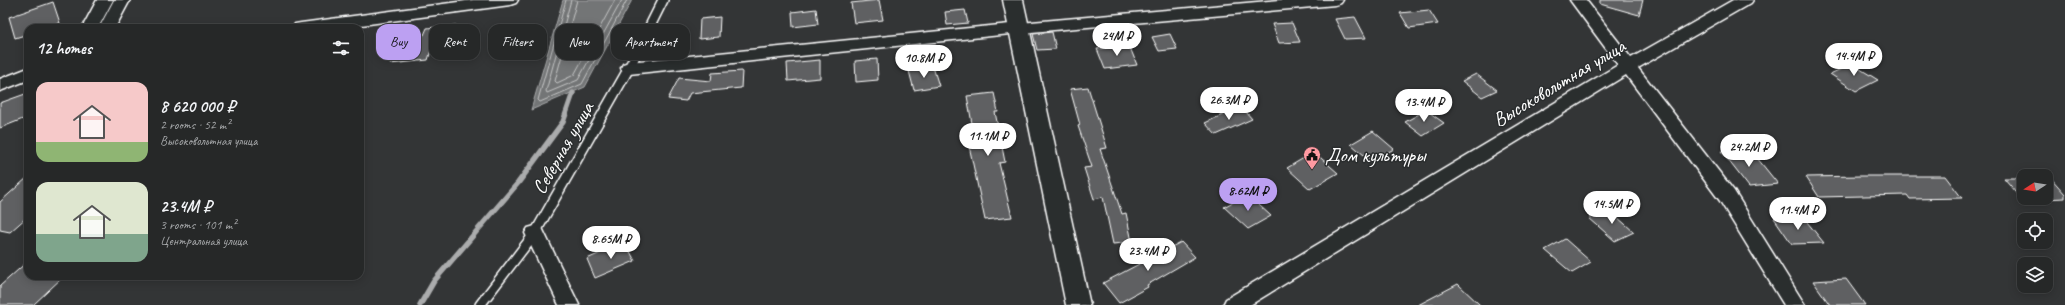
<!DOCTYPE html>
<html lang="en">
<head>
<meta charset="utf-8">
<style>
  body { margin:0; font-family:Caveat,sans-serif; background:#2e3030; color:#f1f3f6; height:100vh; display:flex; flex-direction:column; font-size:15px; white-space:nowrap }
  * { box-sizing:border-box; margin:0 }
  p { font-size:13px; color:#a4a6a8 }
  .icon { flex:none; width:22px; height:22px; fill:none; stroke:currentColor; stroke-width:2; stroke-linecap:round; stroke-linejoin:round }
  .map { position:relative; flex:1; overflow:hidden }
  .panel { position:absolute; left:24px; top:24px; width:340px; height:256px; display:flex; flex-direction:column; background:#262828; border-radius:12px; box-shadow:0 2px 10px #0003,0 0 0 1px #424445 }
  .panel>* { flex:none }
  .guide { position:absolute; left:376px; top:24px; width:380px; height:36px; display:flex; gap:8px }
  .needle { width:26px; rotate:258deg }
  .tools { position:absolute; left:2017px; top:169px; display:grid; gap:8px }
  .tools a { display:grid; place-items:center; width:36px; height:36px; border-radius:8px; background:#262828; box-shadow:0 2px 10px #0003,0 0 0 1px #424445; font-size:20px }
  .price { position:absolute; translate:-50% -34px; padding:0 9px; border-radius:14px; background:#fff; color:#222; font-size:13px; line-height:26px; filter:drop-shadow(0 1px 2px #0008) }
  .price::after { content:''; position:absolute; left:50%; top:24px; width:12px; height:9px; margin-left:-6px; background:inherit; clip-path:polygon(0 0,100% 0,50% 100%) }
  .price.current { background:#bca0f2; color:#111 }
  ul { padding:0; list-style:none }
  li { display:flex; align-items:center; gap:12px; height:100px; padding:0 12px }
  li span { display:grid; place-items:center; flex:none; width:112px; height:80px; border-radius:12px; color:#555 }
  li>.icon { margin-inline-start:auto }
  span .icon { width:48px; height:48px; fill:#fffc; stroke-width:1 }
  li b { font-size:17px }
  h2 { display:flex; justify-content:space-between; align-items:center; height:48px; padding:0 12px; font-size:17px }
  .chip { padding:0 14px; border-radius:12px; background:#262828; box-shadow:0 2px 10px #0003,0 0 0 1px #424445; font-size:14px; line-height:36px }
  .chip.current { background:#bca0f2; color:#111 }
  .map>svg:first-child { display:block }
</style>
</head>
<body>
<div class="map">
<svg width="2065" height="305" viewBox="0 0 2065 305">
  <rect width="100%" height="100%" fill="#333536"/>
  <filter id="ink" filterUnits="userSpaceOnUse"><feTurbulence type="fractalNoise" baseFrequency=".025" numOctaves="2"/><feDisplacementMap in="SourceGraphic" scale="8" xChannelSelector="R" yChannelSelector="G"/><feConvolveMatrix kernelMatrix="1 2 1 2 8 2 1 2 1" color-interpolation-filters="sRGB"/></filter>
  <g filter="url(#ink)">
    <path fill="#737576" stroke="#abacad" d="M563 0H632L585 87 531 110Z"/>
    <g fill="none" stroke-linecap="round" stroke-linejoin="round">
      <path stroke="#c7c8c8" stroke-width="1" d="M566 0 538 100 540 102 582 84 627 0
        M571 0 546 91 547 93 578 80 622 0
        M577 0 555 81 557 83 574 75 615 0"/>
      <path stroke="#abacad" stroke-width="5.5" d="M420 305 434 281 518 183 563 122 573 93"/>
    </g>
    <path fill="#5f6162" stroke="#fff" d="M879 0 883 20 854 23 851 3Z
      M1600 0H1643L1639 15 1600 4Z
      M53 2 60 23 45 28H28V34L15 38 9 17Z
      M816 9 818 24 793 27 792 12Z
      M965 10 968 23 947 25 945 12Z
      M1429 10 1438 24 1409 28 1400 13Z
      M720 17 719 37 699 39 700 19Z
      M1355 17 1366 38 1345 39 1335 19Z
      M1292 23 1300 42 1279 43 1272 24Z
      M456 25 450 46 432 47 428 60 390 64 399 38 424 35 427 28Z
      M1052 32 1056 49 1037 50 1033 34Z
      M1170 34 1177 49 1159 51 1152 37Z
      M1129 45 1137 65 1105 69 1097 49Z
      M877 59 878 80 856 82 855 61Z
      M820 60V78L788 81 787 63Z
      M1852 64 1878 80 1856 91 1830 74Z
      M933 67 939 86 914 90 909 71Z
      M742 71 741 88 690 93 686 101 668 99 679 78 711 81 712 73Z
      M1476 74 1497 90 1482 97 1462 81Z
      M1088 87 1107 148 1100 149 1122 214 1126 213 1132 242 1113 244 1103 197 1094 199 1084 168 1092 167 1078 126 1080 125 1070 89Z
      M28 93V117L0 128V103Z
      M994 93 998 112H995L1005 162 999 163 1012 217 985 220 968 141 975 140 967 96Z
      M1241 106 1252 119 1216 135 1205 123Z
      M1426 110 1444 123 1423 136 1405 122Z
      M1373 131 1394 149 1371 161 1351 144Z
      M1749 148 1778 184 1749 187 1721 151Z
      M1314 152 1338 173 1310 189 1287 168Z
      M1861 176H1945L1962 198 1910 199 1907 195 1819 197 1806 177Z
      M28 177V216L10 232 0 230V202Z
      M2046 177H2050L2065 194V198L2023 200 2004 178H2024V198H2046Z
      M1247 194 1271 216 1248 229 1224 207Z
      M1608 209 1634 232 1615 241 1589 218Z
      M1803 217 1824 243 1792 244 1774 218Z
      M1565 239 1591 262 1572 273 1545 250Z
      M625 242 635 261 595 278 587 259Z
      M1181 242 1195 257 1147 285 1148 287 1119 303 1103 283Z
      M28 261V276H64L33 305H0V286Z
      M1846 279 1865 305H1830L1813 281Z
      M1458 284 1480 305H1418Z"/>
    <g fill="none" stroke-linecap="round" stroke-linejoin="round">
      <g stroke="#fff" stroke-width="12">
        <path id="service" d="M480 305 535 233 629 68 663 0"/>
      </g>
      <g stroke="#fff" stroke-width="3">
        <path id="minor" d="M97 0H113L98 28H82Z
          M114 0H130L115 28H99Z
          M473 0H518L516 3 510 5 339 28H293L295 24 301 23Z
          M1279 0H1343L1341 3 1335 5 1020 33 629 74 623 72 621 68 623 64 629 62 1020 23Z
          M1570 0H1586L1631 58 1733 0H1753L1751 3 1638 68 1734 191 1805 305H1784L1720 201 1626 75 1250 305H1223L1226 299 1618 65Z
          M28 68V80L0 91V79Z
          M535 226 542 228 579 305H559L525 233 528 228Z"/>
      </g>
      <g stroke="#fff" stroke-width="3">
        <path id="tertiary" d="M1003 0H1023L1090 305H1066Z"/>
      </g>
      <use href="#service" stroke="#2a2d2e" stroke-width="9"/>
      <use href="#minor" fill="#2a2d2e" fill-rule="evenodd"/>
      <use href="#tertiary" fill="#2a2d2e" fill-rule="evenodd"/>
    </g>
  </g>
  <defs>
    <g id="civic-pin" transform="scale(0.9)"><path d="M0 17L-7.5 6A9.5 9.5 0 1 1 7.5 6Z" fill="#ff9aa2" stroke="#2a2d2e"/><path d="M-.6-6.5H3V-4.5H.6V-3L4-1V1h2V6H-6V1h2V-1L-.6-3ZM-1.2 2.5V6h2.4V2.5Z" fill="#111"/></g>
  </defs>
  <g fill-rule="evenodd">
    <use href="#civic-pin" x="1312" y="155"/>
  </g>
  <g text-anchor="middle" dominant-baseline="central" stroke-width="3" stroke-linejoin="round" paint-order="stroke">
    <g font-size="20" fill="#fff" stroke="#2a2d2e">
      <text transform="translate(1559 83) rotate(-31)">Высоковольтная улица</text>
      <text transform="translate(563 148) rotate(-60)">Северная улица</text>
    </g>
    <g font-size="20" fill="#fff" stroke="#2a2d2e" text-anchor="start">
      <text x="1325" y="155">Дом культуры</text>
    </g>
  </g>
</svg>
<div class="tools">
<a><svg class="needle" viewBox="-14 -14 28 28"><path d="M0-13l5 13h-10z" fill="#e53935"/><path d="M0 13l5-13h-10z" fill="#a4a6a8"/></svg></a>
<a><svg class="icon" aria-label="locate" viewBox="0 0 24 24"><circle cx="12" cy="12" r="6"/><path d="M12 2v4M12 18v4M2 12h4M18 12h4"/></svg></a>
<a><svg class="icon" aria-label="layers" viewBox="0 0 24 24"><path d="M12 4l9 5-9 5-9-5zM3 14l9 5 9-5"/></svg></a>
</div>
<b class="price" style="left:1117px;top:57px">24M ₽</b>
<b class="price" style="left:1854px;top:77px">14.4M ₽</b>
<b class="price" style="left:924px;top:79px">10.8M ₽</b>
<b class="price" style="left:1229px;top:121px">26.3M ₽</b>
<b class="price" style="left:1424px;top:123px">13.4M ₽</b>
<b class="price" style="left:988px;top:157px">11.1M ₽</b>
<b class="price" style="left:1749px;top:168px">24.2M ₽</b>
<b class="price current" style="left:1248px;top:212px">8.62M ₽</b>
<b class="price" style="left:1612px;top:225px">14.5M ₽</b>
<b class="price" style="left:1798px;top:231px">11.4M ₽</b>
<b class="price" style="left:611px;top:260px">8.65M ₽</b>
<b class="price" style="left:1148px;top:272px">23.4M ₽</b>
<div class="guide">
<a class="chip current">Buy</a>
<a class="chip">Rent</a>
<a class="chip">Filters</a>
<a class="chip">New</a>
<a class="chip">Apartment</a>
</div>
<section class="panel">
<h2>12 homes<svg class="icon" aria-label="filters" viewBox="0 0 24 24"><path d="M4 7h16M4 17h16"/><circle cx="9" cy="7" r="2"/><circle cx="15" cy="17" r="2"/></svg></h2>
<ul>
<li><span style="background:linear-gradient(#f6c9c9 75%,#8fb573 0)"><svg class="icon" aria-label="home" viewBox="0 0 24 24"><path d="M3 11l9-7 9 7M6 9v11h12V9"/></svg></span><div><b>8 620 000 ₽</b><p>2 rooms · 52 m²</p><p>Высоковольтная улица</p></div></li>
<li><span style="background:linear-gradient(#dfe7d0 65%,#7fa58c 0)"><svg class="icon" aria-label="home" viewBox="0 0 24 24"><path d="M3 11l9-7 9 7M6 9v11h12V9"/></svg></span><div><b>23.4M ₽</b><p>3 rooms · 101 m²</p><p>Центральная улица</p></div></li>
</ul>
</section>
</div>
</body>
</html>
